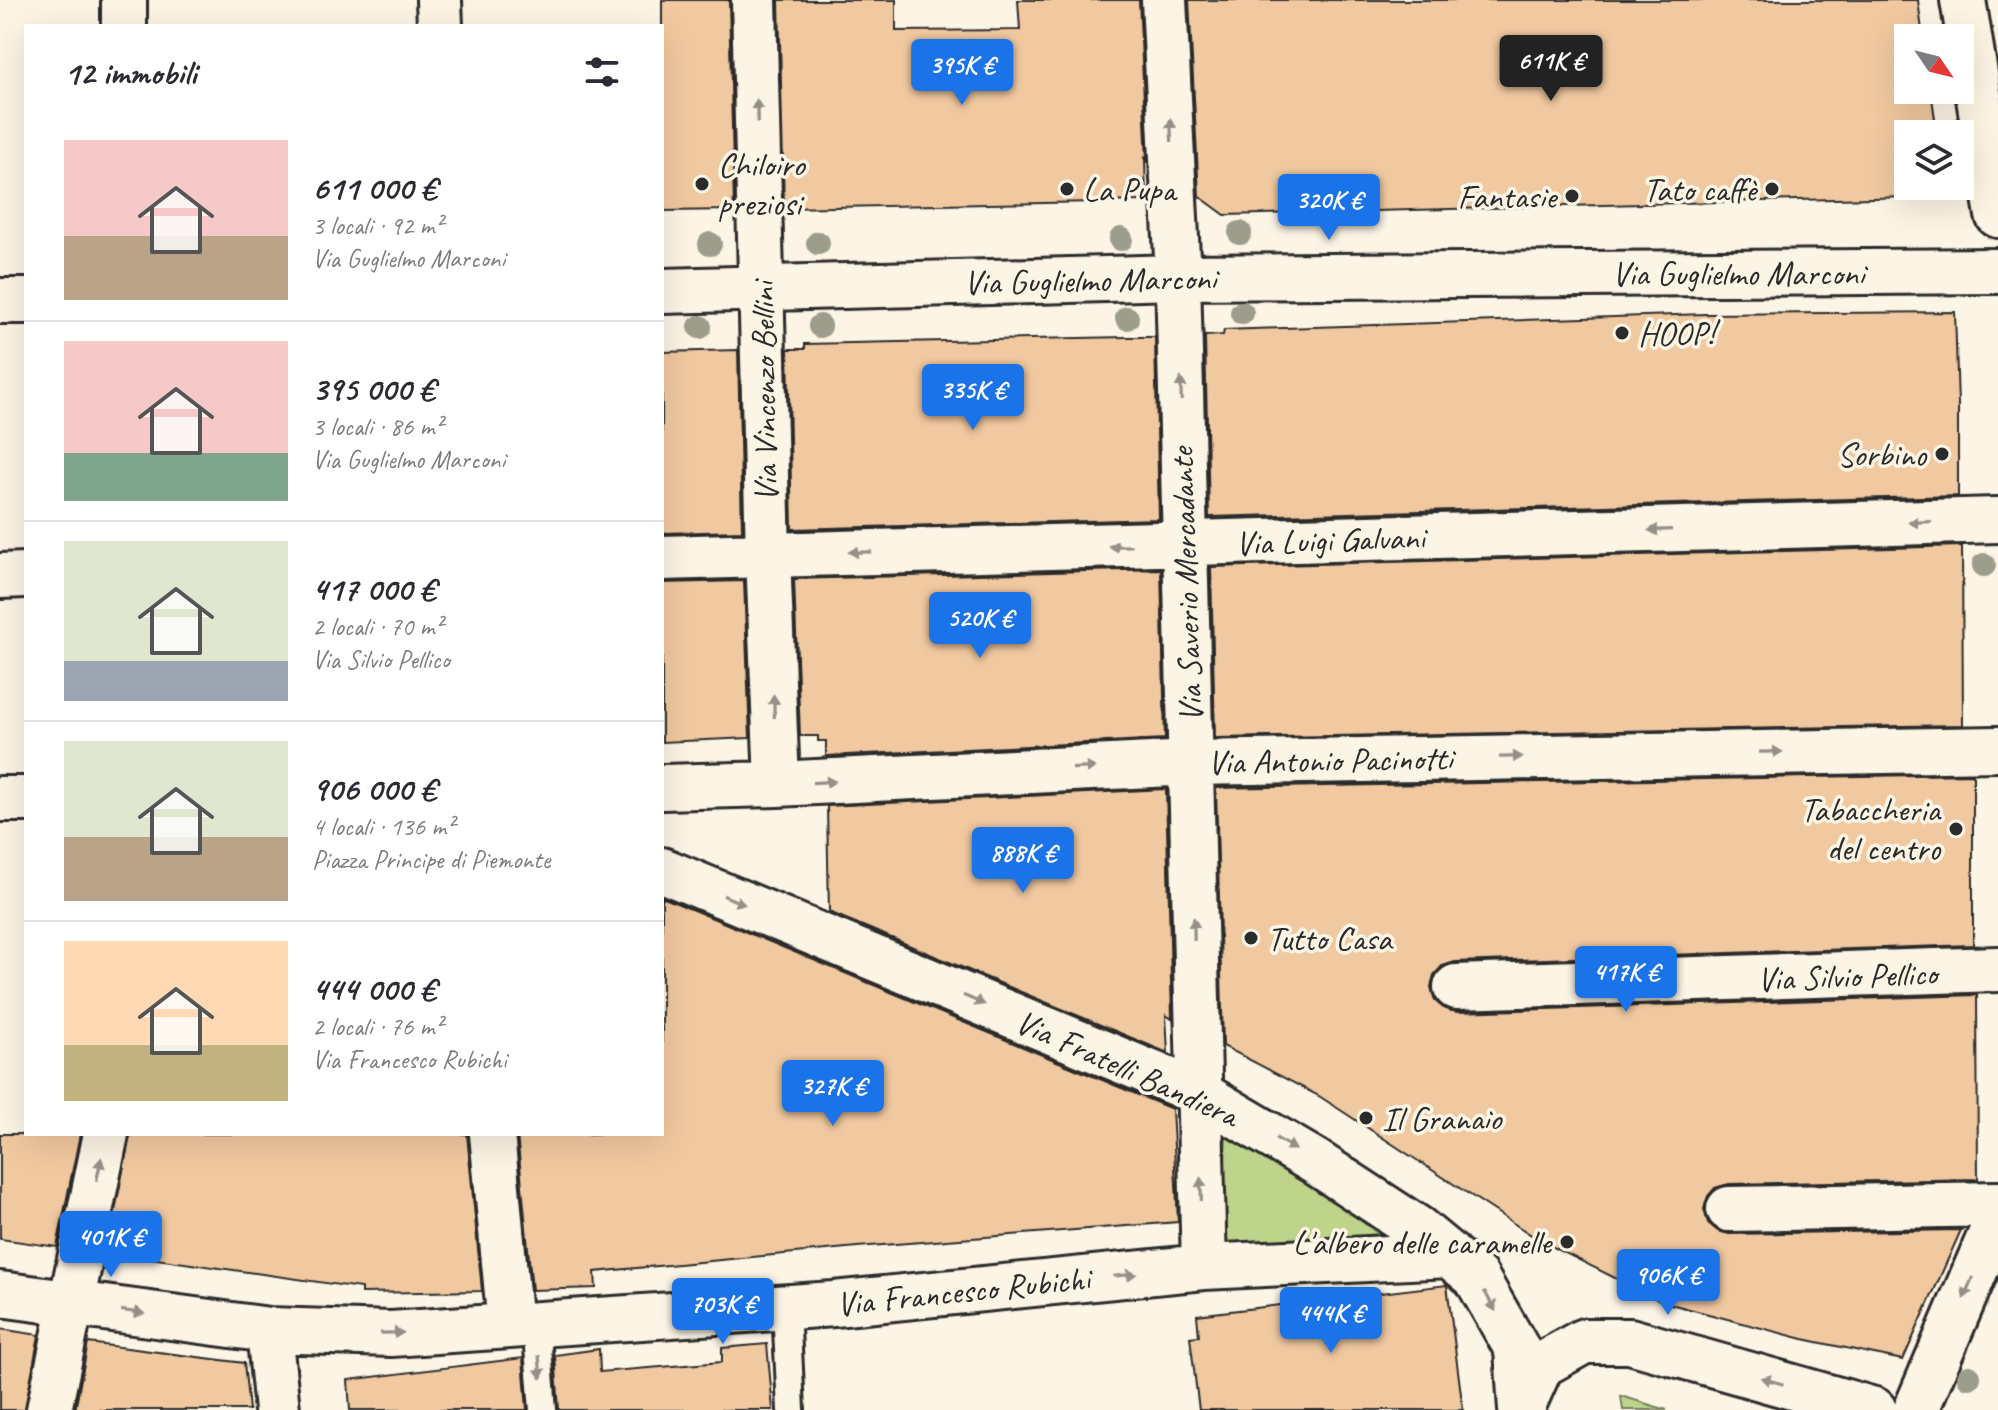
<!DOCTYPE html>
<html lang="it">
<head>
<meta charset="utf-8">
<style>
  body { margin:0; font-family:Caveat,sans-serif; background:#f2f2f3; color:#2b2b33; height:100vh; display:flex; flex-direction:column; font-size:30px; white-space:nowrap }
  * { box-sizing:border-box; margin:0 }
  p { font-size:26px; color:#7c7c81 }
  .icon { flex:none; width:44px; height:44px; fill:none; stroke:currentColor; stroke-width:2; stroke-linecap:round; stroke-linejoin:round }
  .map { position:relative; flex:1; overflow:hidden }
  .details { position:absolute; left:24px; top:24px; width:640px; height:1112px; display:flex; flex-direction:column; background:#fff; border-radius:0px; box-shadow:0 8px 32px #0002 }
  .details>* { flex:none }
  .needle { width:52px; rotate:125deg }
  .fabs { position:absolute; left:1894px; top:24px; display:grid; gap:16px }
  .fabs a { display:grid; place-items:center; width:80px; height:80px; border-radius:0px; background:#fff; box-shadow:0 8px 32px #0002; font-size:40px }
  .price { position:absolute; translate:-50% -68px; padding:0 18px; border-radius:8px; background:#1a73e8; color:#fff; font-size:26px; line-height:52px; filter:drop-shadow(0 2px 4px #0008) }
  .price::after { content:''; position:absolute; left:50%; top:48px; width:24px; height:18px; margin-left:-12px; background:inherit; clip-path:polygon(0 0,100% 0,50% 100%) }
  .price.on { background:#222; color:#fff }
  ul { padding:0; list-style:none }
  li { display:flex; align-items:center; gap:24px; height:200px; padding:0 40px }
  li+li { border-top:2px solid #e1e1e2 }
  li span { display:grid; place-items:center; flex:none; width:224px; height:160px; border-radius:0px; color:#555 }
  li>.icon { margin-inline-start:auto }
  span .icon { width:96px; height:96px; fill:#fffc; stroke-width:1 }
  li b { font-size:34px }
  h2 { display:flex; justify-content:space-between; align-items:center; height:96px; padding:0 40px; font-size:34px }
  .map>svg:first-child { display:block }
</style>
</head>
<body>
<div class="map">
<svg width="1998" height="1410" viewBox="0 0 1998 1410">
  <rect width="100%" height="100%" fill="#fcf5e5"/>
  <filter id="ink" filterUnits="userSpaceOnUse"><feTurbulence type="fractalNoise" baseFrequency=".0125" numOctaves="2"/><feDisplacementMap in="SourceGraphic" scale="16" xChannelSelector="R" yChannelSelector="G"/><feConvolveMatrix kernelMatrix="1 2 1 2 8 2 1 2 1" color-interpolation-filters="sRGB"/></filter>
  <g filter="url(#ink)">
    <path fill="#bdd48a" stroke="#74805a" stroke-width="2" d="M1226 1132 1322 1191 1385 1239 1222 1249Z
      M1621 1396 1667 1410H1623Z"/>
    <path fill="#f1c9a0" stroke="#2b2b2b" stroke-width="2" d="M662 0H729L734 210 662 211Z
      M779 0H896V31L1020 30 1018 0H1139L1147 160 1145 158 1146 201 784 208Z
      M1189 0H1918L1923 38H1908V90H1931L1937 134H1908V186H1945L1946 196 1225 215 1199 196Z
      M1955 312 1958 405V496L1209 517 1205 336 1223 335 1224 330 1706 314Z
      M1126 337H1155L1159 519 792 529 788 349H805V344Z
      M738 350 742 531 662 533V352Z
      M1962 546 1963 725 1215 738 1211 567Z
      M1161 569 1165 739 826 756V741H818V736H800L794 579Z
      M744 581 750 738 662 742V583Z
      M1973 774V945L1455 962 1442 966 1434 975 1431 987 1435 1001 1445 1009 1457 1012 1977 995 1978 1179 1729 1184 1715 1188 1708 1196 1704 1209 1708 1223 1718 1231 1729 1234 1961 1230 1903 1360 1803 1339 1663 1302 1539 1240 1319 1096 1223 1046 1216 788Z
      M1166 789 1172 1019 1166 1015 1168 1053 829 912 827 806Z
      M662 897 1172 1109 1178 1222 857 1247 595 1272 596 1288 532 1290 517 1134H662Z
      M0 1134H80L57 1247 0 1239Z
      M130 1134H467L482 1291 361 1293V1288L107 1252Z
      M1447 1285 1463 1410H1199L1190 1337 1199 1336 1197 1315Z
      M0 1329 39 1335 25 1410H0Z
      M88 1343 244 1363 249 1410H75Z
      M767 1344 773 1410H559L555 1355 599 1349 600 1372 722 1362V1348Z
      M523 1358 527 1410H350L348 1380Z"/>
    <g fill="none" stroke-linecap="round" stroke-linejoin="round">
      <g stroke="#2b2b2b" stroke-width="32">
        <path id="lane" d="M786 1308 791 1410
          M536 1323 543 1410"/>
      </g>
      <g stroke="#2b2b2b" stroke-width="50">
        <path id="street" d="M124 0V26
          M439 0 440 26
          M754 0 768 555 777 784
          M1164 0 1178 277 1204 1267
          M662 558 1998 520
          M0 576 26 575
          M662 787 777 784 1191 763 1998 749
          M0 799H26
          M662 870 1197 1092 1314 1161 1418 1229 1476 1277 1517 1349 1521 1410
          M1456 987 1998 969
          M492 1134 510 1326
          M1729 1209 1998 1204
          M0 1294 269 1330 391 1334 834 1304 1204 1267 1450 1255
          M269 1330 277 1410
          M49 1410 106 1134
          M1521 1410 1541 1365 1584 1341H1630L1874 1410
          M1916 1410 1998 1217"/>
      </g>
      <g stroke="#2b2b2b" stroke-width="50">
        <path id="secondary" d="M1963 0 1998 215
          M662 291 1178 277 1998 271
          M0 301H26"/>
      </g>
      <use href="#lane" stroke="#fcf5e5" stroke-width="26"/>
      <use href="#street" stroke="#fcf5e5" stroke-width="44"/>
      <use href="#secondary" stroke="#fcf5e5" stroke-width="44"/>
    </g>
    <g fill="#9d9d8c">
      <circle cx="1240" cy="233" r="12"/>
      <circle cx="1121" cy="239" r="12"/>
      <circle cx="818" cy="243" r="12"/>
      <circle cx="710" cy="244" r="12"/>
      <circle cx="1242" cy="313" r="12"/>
      <circle cx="1127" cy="318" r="12"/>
      <circle cx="820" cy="326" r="12"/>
      <circle cx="700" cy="327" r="12"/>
      <circle cx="1984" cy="565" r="12"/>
      <circle cx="1969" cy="1377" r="12"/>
    </g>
    <defs><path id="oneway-solid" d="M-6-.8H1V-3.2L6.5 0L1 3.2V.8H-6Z" transform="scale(2)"/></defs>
    <g fill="#949088">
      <use href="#oneway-solid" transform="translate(757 111) rotate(-92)"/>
      <use href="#oneway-solid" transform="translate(1171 130) rotate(-93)"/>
      <use href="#oneway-solid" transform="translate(1181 389) rotate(-91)"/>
      <use href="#oneway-solid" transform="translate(1920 522) rotate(178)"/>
      <use href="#oneway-solid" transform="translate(1660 530) rotate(178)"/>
      <use href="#oneway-solid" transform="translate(1120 546) rotate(179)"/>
      <use href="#oneway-solid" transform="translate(860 552) rotate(179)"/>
      <use href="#oneway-solid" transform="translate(774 706) rotate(-92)"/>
      <use href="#oneway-solid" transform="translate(1771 752) rotate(-1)"/>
      <use href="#oneway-solid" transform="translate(1511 757) rotate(-1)"/>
      <use href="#oneway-solid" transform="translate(1084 768) rotate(-3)"/>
      <use href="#oneway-solid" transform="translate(824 782) rotate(-3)"/>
      <use href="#oneway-solid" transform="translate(734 900) rotate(23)"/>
      <use href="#oneway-solid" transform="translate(1194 929) rotate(-91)"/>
      <use href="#oneway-solid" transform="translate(974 1000) rotate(23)"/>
      <use href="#oneway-solid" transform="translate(1286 1144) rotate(30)"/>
      <use href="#oneway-solid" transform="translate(99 1169) rotate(-78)"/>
      <use href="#oneway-solid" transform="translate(1201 1189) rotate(-92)"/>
      <use href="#oneway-solid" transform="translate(1125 1275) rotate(-6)"/>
      <use href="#oneway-solid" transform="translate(1968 1288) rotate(113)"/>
      <use href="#oneway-solid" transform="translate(1490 1301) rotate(61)"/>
      <use href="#oneway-solid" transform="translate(133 1312) rotate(8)"/>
      <use href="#oneway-solid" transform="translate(392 1333) rotate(-1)"/>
      <use href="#oneway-solid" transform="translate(540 1367) rotate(85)"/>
      <use href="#oneway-solid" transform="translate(1772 1381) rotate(-164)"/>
    </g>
  </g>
  <g fill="#2b2b2b" stroke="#fcf5e5" stroke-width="3">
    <circle cx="702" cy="184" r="8"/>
    <circle cx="1067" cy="189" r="8"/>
    <circle cx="1772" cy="189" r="8"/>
    <circle cx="1572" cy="196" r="8"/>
    <circle cx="1622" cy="333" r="8"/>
    <circle cx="1942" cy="454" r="8"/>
    <circle cx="1956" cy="829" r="8"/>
    <circle cx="1251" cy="938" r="8"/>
    <circle cx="1366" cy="1118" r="8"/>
    <circle cx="1567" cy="1242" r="8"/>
  </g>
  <g text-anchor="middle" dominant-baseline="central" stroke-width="7" stroke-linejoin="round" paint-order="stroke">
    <g font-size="34" fill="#2b2b2b" stroke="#fcf5e5" text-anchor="start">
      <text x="718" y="164">Chiloiro<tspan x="718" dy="39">preziosi</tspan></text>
      <text x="1083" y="189">La Pupa</text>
      <text x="1756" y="189" text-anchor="end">Tato caffè</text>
      <text x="1556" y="196" text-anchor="end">Fantasie</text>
      <text x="1638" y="333">HOOP!</text>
      <text x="1926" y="454" text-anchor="end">Sorbino</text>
      <text x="1940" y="809" text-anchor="end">Tabaccheria<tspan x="1940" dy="39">del centro</tspan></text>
      <text x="1267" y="938">Tutto Casa</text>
      <text x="1382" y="1118">Il Granaio</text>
      <text x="1551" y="1242" text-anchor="end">L'albero delle caramelle</text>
    </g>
    <g font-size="34" fill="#2b2b2b" stroke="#fcf5e5">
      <text x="1738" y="273">Via Guglielmo Marconi</text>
      <text transform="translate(1090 280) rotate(-1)">Via Guglielmo Marconi</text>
      <text transform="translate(764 392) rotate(-91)">Via Vincenzo Bellini</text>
      <text transform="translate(1330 540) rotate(-2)">Via Luigi Galvani</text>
      <text transform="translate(1186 585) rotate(-92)">Via Saverio Mercadante</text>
      <text transform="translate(1330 760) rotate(-1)">Via Antonio Pacinotti</text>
      <text transform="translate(1847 976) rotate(-2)">Via Silvio Pellico</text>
      <text transform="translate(1127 1068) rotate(24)">Via Fratelli Bandiera</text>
      <text transform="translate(963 1291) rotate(-6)">Via Francesco Rubichi</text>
    </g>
  </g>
</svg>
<div class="fabs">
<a><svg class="needle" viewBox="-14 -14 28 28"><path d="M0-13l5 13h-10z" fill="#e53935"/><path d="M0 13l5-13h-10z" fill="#7c7c81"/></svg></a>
<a><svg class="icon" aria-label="layers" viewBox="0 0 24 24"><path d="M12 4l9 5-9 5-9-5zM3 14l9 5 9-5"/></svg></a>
</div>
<b class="price on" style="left:1551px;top:103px">611K €</b>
<b class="price" style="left:962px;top:107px">395K €</b>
<b class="price" style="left:1329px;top:242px">320K €</b>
<b class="price" style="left:973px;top:432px">335K €</b>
<b class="price" style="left:980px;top:660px">520K €</b>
<b class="price" style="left:1023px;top:895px">888K €</b>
<b class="price" style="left:1626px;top:1014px">417K €</b>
<b class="price" style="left:833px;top:1128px">327K €</b>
<b class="price" style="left:111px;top:1279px">401K €</b>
<b class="price" style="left:1668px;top:1317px">906K €</b>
<b class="price" style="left:723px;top:1346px">703K €</b>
<b class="price" style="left:1331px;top:1355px">444K €</b>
<section class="details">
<h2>12 immobili<svg class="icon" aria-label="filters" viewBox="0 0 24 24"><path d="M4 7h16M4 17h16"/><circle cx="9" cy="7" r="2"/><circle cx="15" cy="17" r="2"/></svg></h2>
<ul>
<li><span style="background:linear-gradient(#f6c9c9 60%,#b9a48a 0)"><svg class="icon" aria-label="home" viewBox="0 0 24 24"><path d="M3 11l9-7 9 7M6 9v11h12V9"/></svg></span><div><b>611 000 €</b><p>3 locali · 92 m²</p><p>Via Guglielmo Marconi</p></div></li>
<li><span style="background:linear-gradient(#f6c9c9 70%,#7fa58c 0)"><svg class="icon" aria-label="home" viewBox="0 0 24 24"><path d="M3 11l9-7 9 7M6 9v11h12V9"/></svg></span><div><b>395 000 €</b><p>3 locali · 86 m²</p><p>Via Guglielmo Marconi</p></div></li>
<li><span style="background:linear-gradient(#dfe7d0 75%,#9aa5b1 0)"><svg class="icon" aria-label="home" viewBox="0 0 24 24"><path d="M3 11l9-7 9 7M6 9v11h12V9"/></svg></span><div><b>417 000 €</b><p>2 locali · 70 m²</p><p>Via Silvio Pellico</p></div></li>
<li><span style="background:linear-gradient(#dfe7d0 60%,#b9a48a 0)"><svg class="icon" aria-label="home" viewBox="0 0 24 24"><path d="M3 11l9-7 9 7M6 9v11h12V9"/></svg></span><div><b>906 000 €</b><p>4 locali · 136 m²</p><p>Piazza Principe di Piemonte</p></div></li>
<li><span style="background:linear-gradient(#ffd9b3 65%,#c2b280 0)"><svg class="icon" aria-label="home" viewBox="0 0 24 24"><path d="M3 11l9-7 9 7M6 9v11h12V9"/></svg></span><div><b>444 000 €</b><p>2 locali · 76 m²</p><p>Via Francesco Rubichi</p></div></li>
</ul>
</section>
</div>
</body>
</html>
